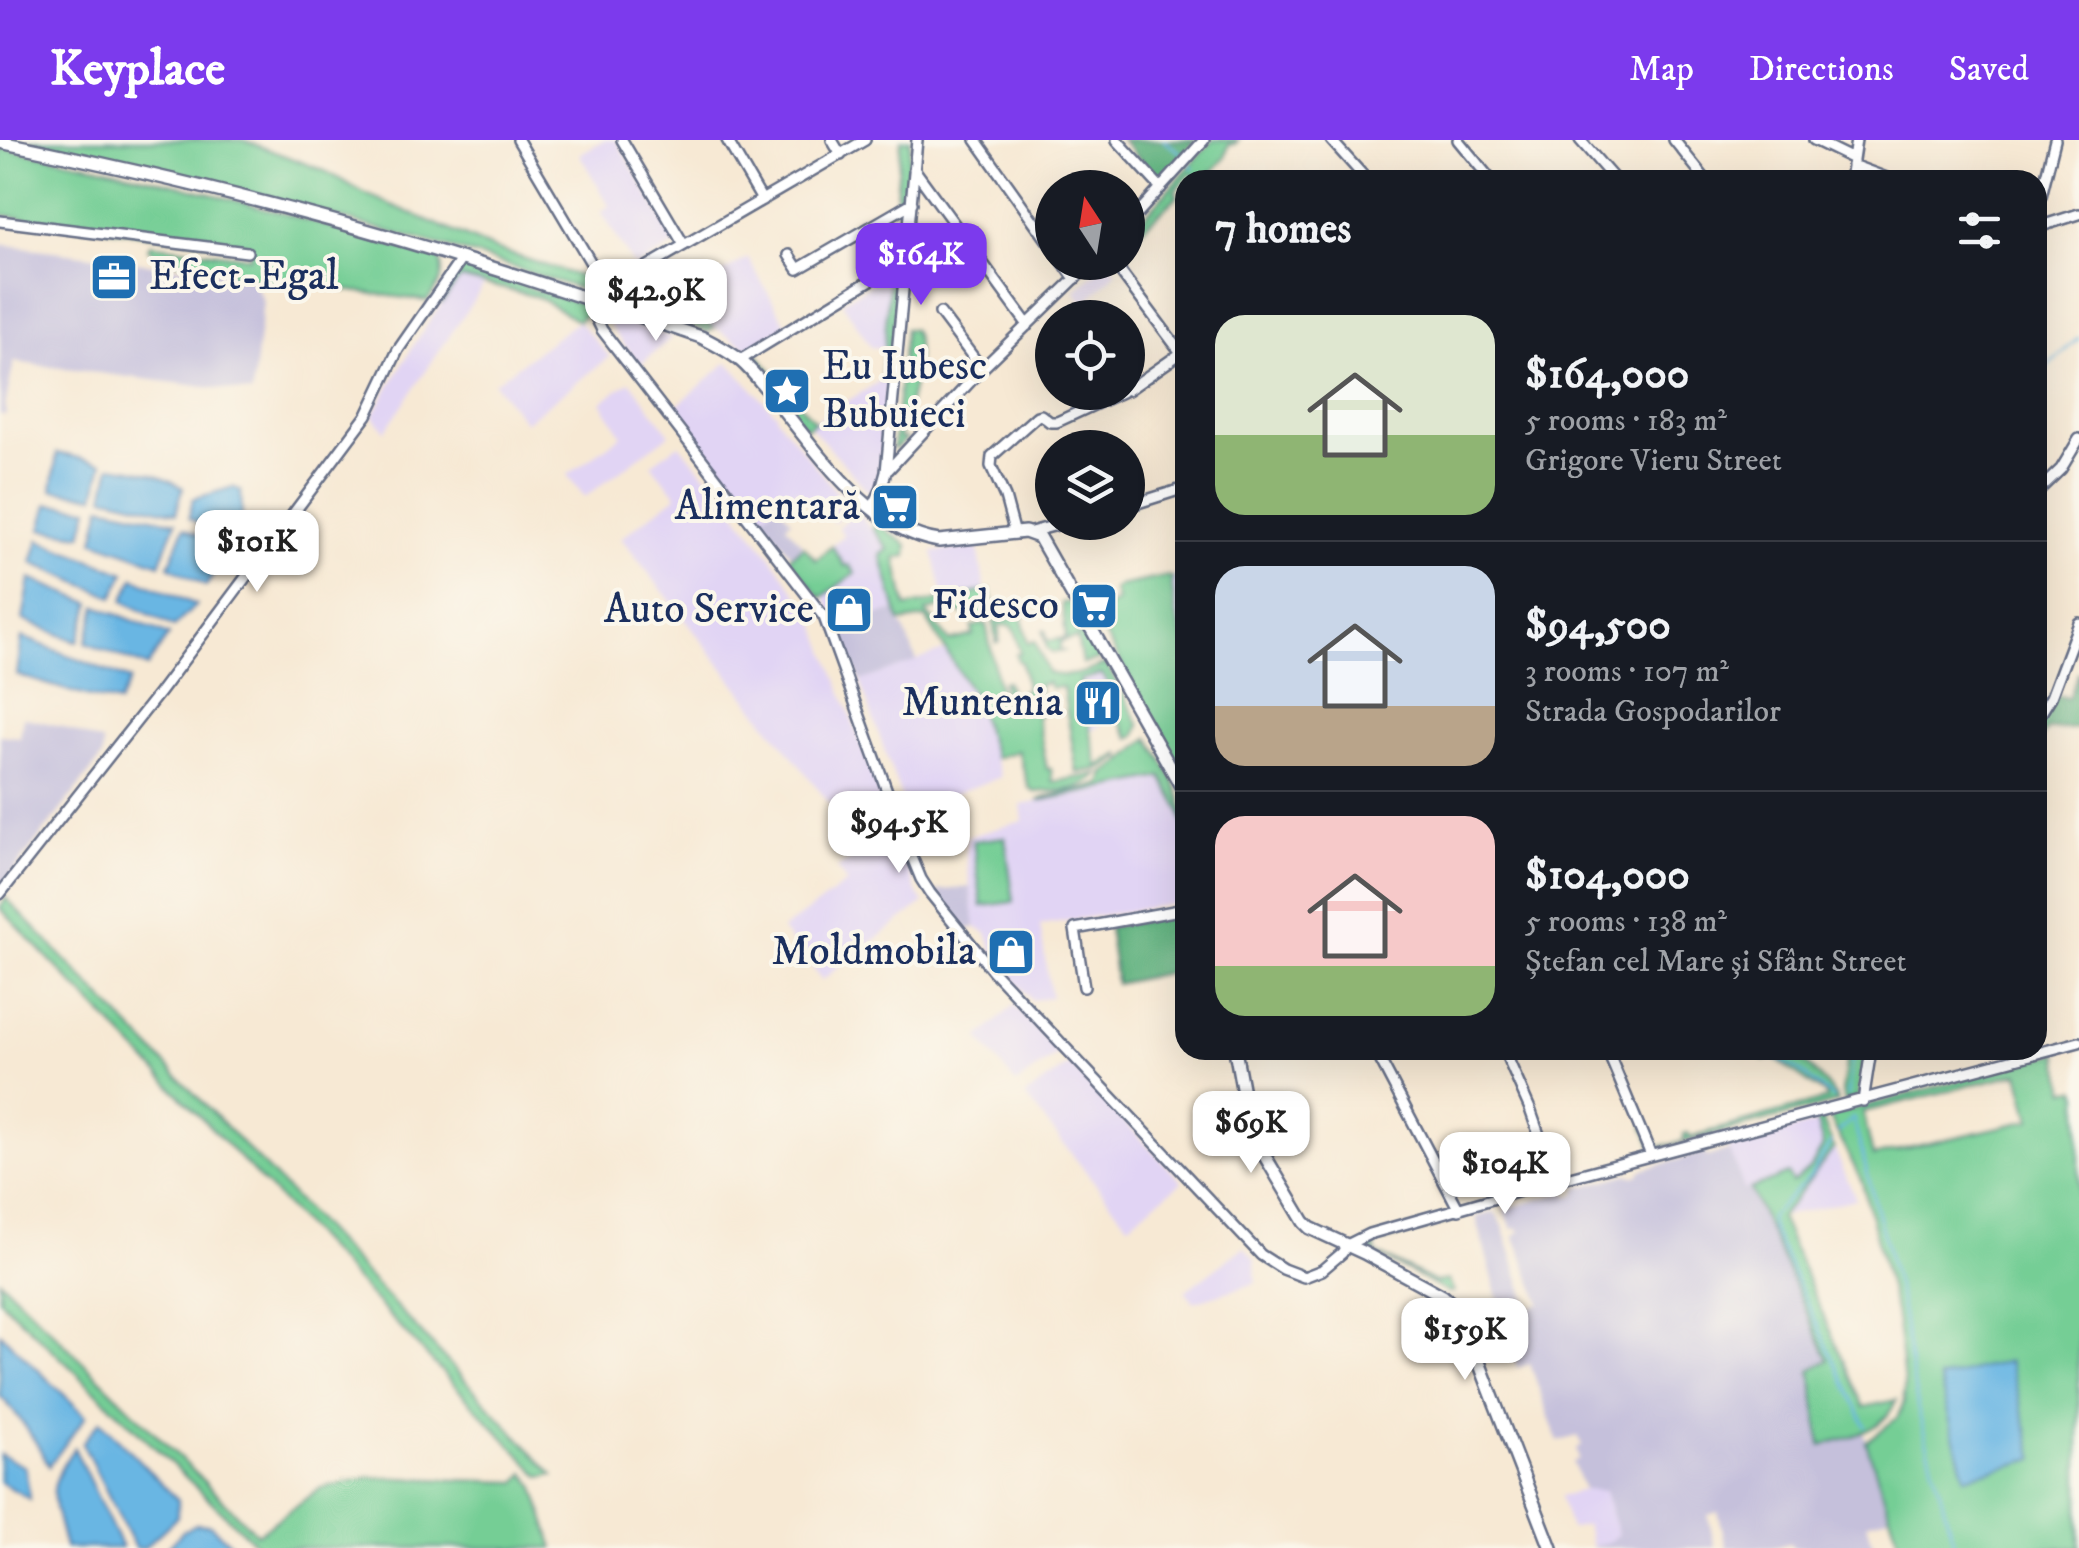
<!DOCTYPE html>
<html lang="en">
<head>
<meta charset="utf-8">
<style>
  body { margin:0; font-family:"IM FELL DW Pica",serif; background:#242831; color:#f1f3f6; height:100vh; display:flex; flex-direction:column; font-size:38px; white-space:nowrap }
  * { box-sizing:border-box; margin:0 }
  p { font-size:32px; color:#9ea1a6 }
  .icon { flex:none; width:55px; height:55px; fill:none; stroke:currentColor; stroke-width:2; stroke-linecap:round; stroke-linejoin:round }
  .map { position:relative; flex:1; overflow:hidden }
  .sheet { position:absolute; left:1175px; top:30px; width:872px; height:890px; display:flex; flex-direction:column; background:#171b24; border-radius:30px; box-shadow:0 10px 40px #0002 }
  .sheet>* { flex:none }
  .needle { width:65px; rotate:348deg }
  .fabs { position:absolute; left:1035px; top:30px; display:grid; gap:20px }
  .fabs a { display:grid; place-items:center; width:110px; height:110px; border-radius:50%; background:#171b24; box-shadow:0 10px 40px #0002; font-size:50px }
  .price { position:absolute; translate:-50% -85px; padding:0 22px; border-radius:20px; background:#fff; color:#222; font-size:32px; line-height:65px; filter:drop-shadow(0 2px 5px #0008) }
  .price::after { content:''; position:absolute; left:50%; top:60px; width:30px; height:22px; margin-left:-15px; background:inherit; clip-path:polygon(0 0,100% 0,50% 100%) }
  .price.current { background:#7c3aed; color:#fff }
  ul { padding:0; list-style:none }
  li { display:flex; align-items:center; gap:30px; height:250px; padding:0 40px }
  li+li { border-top:2px solid #363941 }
  li span { display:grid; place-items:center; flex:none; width:280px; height:200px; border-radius:30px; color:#555 }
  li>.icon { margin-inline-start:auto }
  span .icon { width:120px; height:120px; fill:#fffc; stroke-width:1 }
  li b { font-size:42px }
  h2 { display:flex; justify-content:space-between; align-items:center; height:120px; padding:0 40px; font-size:42px }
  header { display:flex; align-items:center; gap:60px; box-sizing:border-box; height:140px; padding:0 50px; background:#7c3aed; color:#fff }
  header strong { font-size:48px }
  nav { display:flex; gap:55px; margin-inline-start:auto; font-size:35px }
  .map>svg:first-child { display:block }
</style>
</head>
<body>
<header>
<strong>Keyplace</strong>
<nav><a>Map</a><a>Directions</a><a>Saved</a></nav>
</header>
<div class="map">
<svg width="2079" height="1408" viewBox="0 0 2079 1408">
  <rect width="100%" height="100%" fill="#fbf7ec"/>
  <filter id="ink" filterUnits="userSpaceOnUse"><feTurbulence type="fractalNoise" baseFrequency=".01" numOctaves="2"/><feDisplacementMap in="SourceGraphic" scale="20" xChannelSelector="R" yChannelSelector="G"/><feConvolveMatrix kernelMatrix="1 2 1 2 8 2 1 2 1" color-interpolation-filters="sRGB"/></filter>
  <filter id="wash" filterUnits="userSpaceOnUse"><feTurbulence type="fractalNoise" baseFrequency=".0048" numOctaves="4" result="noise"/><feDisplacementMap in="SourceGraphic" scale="40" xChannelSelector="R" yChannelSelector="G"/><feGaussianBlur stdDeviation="2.25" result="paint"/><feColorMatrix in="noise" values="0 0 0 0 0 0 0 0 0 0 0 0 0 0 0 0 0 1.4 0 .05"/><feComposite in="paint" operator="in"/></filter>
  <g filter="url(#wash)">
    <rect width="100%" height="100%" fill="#f7e9d4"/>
    <path fill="#e1d4f4" d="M604 0H616L675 100 674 105 635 128 601 71 610 66 579 14Z
      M748 118 787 186 748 209 706 182 688 152Z
      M1106 123H1109L1117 132 1084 164 1075 151Z
      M884 136 889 139 884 208 871 207 842 162Z
      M459 138 484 145 385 291 373 275 415 203Z
      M613 178 672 197 640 225 609 185Z
      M578 181 610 217 525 282 494 243Z
      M728 222 777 275 776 277 850 369 834 383 815 360 809 365 797 350 761 377 673 269Z
      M888 236 878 342 874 350 869 352 809 285Z
      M630 241 670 294 585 357 567 335 622 295 601 262Z
      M679 304 718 349 772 418 814 478 916 751 924 763 822 840 782 790 847 743 837 729 866 710 621 398 677 355 651 324Z
      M856 371 870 388H873L889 409 881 415 896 470 839 487 824 456 855 433 846 427 832 406 844 395 838 387Z
      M978 407 985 451 944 460 933 412Z
      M1185 423V503L1176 474 1171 442Z
      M946 510 973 555 1001 637 906 671 860 541Z
      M1102 534 1110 546 1102 552 1117 576 1089 592 1079 541Z
      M1163 637 1180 670 1185 689V762L1040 785 1051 857 1032 860 997 822 987 793 975 787 966 714 967 697 1023 681 1021 665Z
      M1014 865 1059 913 1016 944 979 898Z
      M1070 924 1182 1042 1128 1084 1025 956Z
      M1818 983 1823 1006 1811 1028 1792 1044 1788 1035 1744 1051 1728 1006Z
      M1834 1008 1856 1059 1779 1077 1802 1049Z
      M1244 1107 1255 1120 1256 1143 1194 1162 1185 1151Z
      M1588 1349 1604 1351 1618 1394 1611 1401 1592 1407 1586 1385 1570 1389 1560 1356Z"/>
    <path fill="#c5c0db" d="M0 104 251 137 263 161 252 253 14 222 5 266 6 275H0Z
      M778 364 791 380 786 385 804 406 792 415 761 377Z
      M896 470 917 521 860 541 839 487Z
      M23 577 60 586 103 603 102 617 0 748V595L20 597Z
      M970 747 975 787 967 790 936 751Z
      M1730 1010 1744 1050 1750 1049 1830 1221 1821 1304 1864 1293 1889 1376 1867 1383 1874 1408H1794L1790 1403 1770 1408H1727L1718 1372 1708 1375 1715 1408H1590L1610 1401 1618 1394 1604 1351 1584 1350 1572 1322 1579 1320 1576 1309 1582 1305 1577 1296 1558 1302 1530 1224 1517 1228 1476 1077 1494 1072 1498 1076 1503 1086 1529 1168 1541 1163 1514 1095 1520 1092 1518 1088 1512 1089 1504 1069 1565 1052 1569 1056 1576 1054 1577 1048 1628 1034 1632 1036 1639 1034 1641 1030 1705 1012 1707 1017Z"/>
    <path fill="#74ce95" stroke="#487e7a" stroke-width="2.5" fill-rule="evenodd" d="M29 0H243L325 31 366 54 492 108 600 143 595 154 478 116 186 36Z
      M901 0H911L905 64 891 72 895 66Z
      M1213 0H1238L1235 4H1229L1225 18 1208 36V40H1198L1192 33 1175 51 1178 56 1128 102V95Z
      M0 8C149 31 294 77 439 118 447 136 438 147 427 161L232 135 227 128 170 120 148 109 150 104 250 117 251 108 0 75Z
      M460 126 582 164 587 172 578 181 538 157 460 138 441 164 446 150Z
      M894 131 899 132 888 236 882 240 889 140 884 136Z
      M619 150 620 153 706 182 714 188 708 192 613 159V152Z
      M905 189 913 190C926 215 906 270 899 298L906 299 895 309 893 308 894 299Z
      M757 214 815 282 806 288 750 224 752 219Z
      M876 383 908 405 907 416 896 418 906 467 990 450 995 470 970 477 945 466 926 472 949 501 973 495 972 487 986 483 1001 562 1005 565 1030 559 1039 562 1041 574 1037 576 1047 629H1051L1053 642 1099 634C1084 652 1055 651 1034 652L1029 648 1018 611 995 618 973 555 926 478 900 482 881 415 888 409 873 388Z
      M804 406 816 420 832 406 845 426 849 425 855 433 821 458 789 418Z
      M1169 436 1173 438 1171 442 1176 474 1185 503V621L1179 622 1175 618 1095 477 1105 474 1103 468 1117 462 1114 450 1119 446Z
      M1070 462 1077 474 1072 479 1079 496 1088 495 1101 517 1098 520 1082 524 1077 498 1061 501 1059 509 1063 511 1052 513 1047 509 1043 491 1045 490 1047 501 1066 498 1062 463Z
      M1029 469 1022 478 1028 503 1035 501 1048 533C1071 539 1085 532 1106 524L1140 585 1136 595 1130 598 1102 552 1110 546 1102 534 1080 540 1098 626 1121 614V617L1103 628 1077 633 1063 547 1050 548 1048 543 1038 545 1039 554 1010 559 1004 556 1002 542 1006 541 1011 556 1023 551 1026 547 1021 522 1018 521 1016 514 1020 513 1015 490H1013L1012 486 999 485V502L996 503 993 482 1020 476Z
      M1149 598C1168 630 1185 651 1185 689L1180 670 1162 637 1038 661C1053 652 1083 651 1102 644L1105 633 1122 622Z
      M1005 697 1014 762 982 766 973 701Z
      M6 758 288 1051 554 1335 541 1337 281 1061 0 768Z
      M1757 910C1768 910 1780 909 1791 914 1806 921 1831 947 1838 962L1657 1009 1652 1007 1644 987 1646 983 1659 1006 1684 1001V994L1688 993 1690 997 1827 959 1825 954 1774 918 1764 920Z
      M1848 910H1866L1858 957 1845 961 1842 952Z
      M2058 913 2066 950 2077 949 2079 957V1408H1901L1866 1302 1897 1278 1904 1262V1243L1900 1205 1895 1172 1862 1042 1829 976ZM2019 933 2031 980 1873 1016 1863 972Z
      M1821 977 1834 1008 1780 1078 1864 1267 1896 1260C1884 1293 1851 1296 1821 1305L1811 1230 1829 1220 1750 1049 1788 1034 1792 1043 1811 1027 1823 1006 1816 979Z
      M1447 1078 1448 1082 1374 1104 1376 1113 1435 1142 1448 1140 1454 1152 1449 1153 1368 1110 1367 1106 1372 1098Z
      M0 1140 257 1394 321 1348 371 1337 517 1342 525 1333 534 1345 554 1408H260L0 1160Z"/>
    <path fill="#5fb17e" stroke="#3d706e" stroke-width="2.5" d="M1121 0H1196L1159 41Z
      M2079 531V588L2048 590 2038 601V587L2055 555 2068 558Z
      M1185 773V829L1116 844 1108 787Z"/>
    <path fill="#69b6e3" stroke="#4272a0" stroke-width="2.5" d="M57 313 103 323 95 356 52 350Z
      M111 326C137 329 161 333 183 348L176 373 104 356Z
      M233 347 241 351 242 375 236 406 189 378 193 359Z
      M48 364 89 368 82 395 41 389Z
      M102 366 176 382 160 424 94 401Z
      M184 388 230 410 206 446 169 426Z
      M39 400 125 433 113 457 32 423Z
      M134 438 196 465 174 487 123 461Z
      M30 439 91 463 78 502 23 480Z
      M97 466 169 495 147 527 86 503Z
      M22 497 130 540 119 563 86 556 17 535Z
      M0 1193 86 1276 49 1326C35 1299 21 1277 0 1256Z
      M2009 1221 2035 1319 1965 1337 1939 1239Z
      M100 1281 178 1360V1376L144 1408H135L82 1303Z
      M74 1308 122 1408H65C54 1360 43 1351 74 1308Z
      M0 1314 25 1327 30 1359 0 1342Z
      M196 1384 210 1385 235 1408H167L183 1391Z"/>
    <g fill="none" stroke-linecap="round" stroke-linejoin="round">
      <path stroke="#69b6e3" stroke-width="2.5" d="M1164 0 1180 13
        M1191 25 1193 28
        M2038 234 2079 198
        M204 398 207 389
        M1759 910 1767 917C1790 918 1815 944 1833 958
        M1848 955 1853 910
        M1853 978 1900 1159 1918 1270 1955 1408
        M1839 992 1852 979
        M1831 1002 1811 1035 1770 1077 1771 1087 1866 1287"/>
    </g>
  </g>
  <g filter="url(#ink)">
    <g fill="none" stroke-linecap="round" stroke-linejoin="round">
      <g stroke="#687087" stroke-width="14">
        <path id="minor" d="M518 0 607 150
          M622 0 684 105
          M727 0 762 60
          M832 0 841 15
          M976 0 1052 107
          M1117 0 1161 48
          M1331 0 1367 40
          M1458 0 1491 40
          M1580 0 1615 40
          M1674 0 1706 40
          M1814 0 1853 19
          M1852 25 1892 40
          M914 29 1028 185
          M1850 40 1856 0
          M2038 68 2055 0
          M0 81 247 112
          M1128 84 1204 0
          M2038 87 2079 74
          M789 115 798 129 912 63
          M1063 122 1075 139
          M1113 122 1185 218
          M587 159 602 190 824 477 904 698 921 739 930 753 993 831 1261 1115 1283 1129 1304 1137 1322 1130 1342 1113 1347 1105 1369 1094 1555 1041 2079 902
          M605 165 607 150 865 0
          M940 173 982 229
          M740 220 907 118
          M1128 250 1181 213
          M888 330 982 229 1092 122
          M2038 351 2061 329 2079 299
          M1128 366 1185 348
          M872 369 881 350 886 332 917 0
          M1031 392 1068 382
          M1015 394 1005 357 991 326 992 316 1037 276 1041 275 1050 282H1057L1122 252
          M2038 578 2051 557 2079 483
          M0 754 159 553 367 275 398 210 462 118
          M1084 847 1075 789 1185 769
          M1375 910 1459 1070
          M1504 910 1530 969 1555 1041
          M1607 910 1651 1015
          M1863 961 1871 910"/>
      </g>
      <g stroke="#687087" stroke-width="16">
        <path id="tertiary" d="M0 2C156 34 311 71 463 119 543 143 622 170 701 197 715 204 729 211 741 221 753 231 762 244 772 256 815 308 869 391 939 401L1025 392 1039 397 1185 653
          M1235 910 1250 991 1304 1082 1310 1088 1364 1113 1443 1156 1454 1166 1462 1178 1551 1408"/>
      </g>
      <use href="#minor" stroke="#fff" stroke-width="9"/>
      <use href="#tertiary" stroke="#fff" stroke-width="11"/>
    </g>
  </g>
  <defs>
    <g id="office-square" transform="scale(2.5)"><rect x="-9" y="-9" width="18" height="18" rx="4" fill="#1f6fb2" stroke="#fbf7ec"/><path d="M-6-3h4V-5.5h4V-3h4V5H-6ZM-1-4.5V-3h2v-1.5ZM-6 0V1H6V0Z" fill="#fff"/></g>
    <g id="sight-square" transform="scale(2.5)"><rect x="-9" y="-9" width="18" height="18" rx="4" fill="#1f6fb2" stroke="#fbf7ec"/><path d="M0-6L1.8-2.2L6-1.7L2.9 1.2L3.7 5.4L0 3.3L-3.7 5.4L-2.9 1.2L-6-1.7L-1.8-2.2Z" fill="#fff"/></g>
    <g id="supermarket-square" transform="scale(2.5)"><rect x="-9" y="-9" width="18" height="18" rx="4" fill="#1f6fb2" stroke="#fbf7ec"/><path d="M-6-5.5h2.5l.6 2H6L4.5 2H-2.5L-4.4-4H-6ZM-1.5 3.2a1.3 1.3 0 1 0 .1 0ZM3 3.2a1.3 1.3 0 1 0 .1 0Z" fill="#fff"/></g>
    <g id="shop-square" transform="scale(2.5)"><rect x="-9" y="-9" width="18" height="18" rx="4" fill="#1f6fb2" stroke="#fbf7ec"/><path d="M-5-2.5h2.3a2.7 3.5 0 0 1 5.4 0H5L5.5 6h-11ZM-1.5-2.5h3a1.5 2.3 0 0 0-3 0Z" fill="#fff"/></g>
    <g id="restaurant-square" transform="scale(2.5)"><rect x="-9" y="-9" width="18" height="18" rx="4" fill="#1f6fb2" stroke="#fbf7ec"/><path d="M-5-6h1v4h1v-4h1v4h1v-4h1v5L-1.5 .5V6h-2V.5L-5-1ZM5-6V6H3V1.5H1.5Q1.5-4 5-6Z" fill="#fff"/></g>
  </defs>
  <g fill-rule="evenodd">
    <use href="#office-square" x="114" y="137"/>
    <use href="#sight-square" x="787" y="251"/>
    <use href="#supermarket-square" x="895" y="367"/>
    <use href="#supermarket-square" x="1094" y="466"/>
    <use href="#shop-square" x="849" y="470"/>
    <use href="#restaurant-square" x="1098" y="563"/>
    <use href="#shop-square" x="1011" y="812"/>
  </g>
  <g text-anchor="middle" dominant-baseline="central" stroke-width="8" stroke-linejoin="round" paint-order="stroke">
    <g font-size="42" fill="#1b2f5e" stroke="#fbf7ec" text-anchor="end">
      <text x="149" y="137" text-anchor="start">Efect-Egal</text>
      <text x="822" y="227" text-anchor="start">Eu Iubesc<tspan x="822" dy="48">Bubuieci</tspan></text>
      <text x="860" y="367">Alimentară</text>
      <text x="1059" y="466">Fidesco</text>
      <text x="814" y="470">Auto Service</text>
      <text x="1063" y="563">Muntenia</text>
      <text x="976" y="812">Moldmobila</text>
    </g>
  </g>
</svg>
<div class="fabs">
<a><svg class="needle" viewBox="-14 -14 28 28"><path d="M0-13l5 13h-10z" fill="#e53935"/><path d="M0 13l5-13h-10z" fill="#9ea1a6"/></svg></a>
<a><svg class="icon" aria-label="locate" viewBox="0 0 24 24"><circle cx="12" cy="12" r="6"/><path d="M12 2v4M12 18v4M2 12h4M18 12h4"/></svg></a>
<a><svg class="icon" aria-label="layers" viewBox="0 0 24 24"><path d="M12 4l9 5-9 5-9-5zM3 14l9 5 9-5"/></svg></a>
</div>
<b class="price current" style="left:921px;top:168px">$164K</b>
<b class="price" style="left:656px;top:204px">$42.9K</b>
<b class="price" style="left:257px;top:455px">$101K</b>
<b class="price" style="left:899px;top:736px">$94.5K</b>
<b class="price" style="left:1251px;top:1036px">$69K</b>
<b class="price" style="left:1505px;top:1077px">$104K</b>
<b class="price" style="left:1465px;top:1243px">$159K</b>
<section class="sheet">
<h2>7 homes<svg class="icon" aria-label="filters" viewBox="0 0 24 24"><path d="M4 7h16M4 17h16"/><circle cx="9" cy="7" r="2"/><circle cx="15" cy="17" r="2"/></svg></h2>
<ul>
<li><span style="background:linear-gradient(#dfe7d0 60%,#8fb573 0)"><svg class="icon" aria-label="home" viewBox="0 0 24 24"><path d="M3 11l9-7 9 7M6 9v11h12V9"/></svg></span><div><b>$164,000</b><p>5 rooms · 183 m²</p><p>Grigore Vieru Street</p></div></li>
<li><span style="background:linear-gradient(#c9d6e8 70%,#b9a48a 0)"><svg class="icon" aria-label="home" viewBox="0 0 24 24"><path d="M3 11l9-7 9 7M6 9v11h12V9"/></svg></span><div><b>$94,500</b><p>3 rooms · 107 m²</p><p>Strada Gospodarilor</p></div></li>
<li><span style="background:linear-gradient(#f6c9c9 75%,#8fb573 0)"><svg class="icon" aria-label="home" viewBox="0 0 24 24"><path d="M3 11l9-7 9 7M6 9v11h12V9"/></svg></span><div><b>$104,000</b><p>5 rooms · 138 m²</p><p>Ștefan cel Mare și Sfânt Street</p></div></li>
</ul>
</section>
</div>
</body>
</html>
